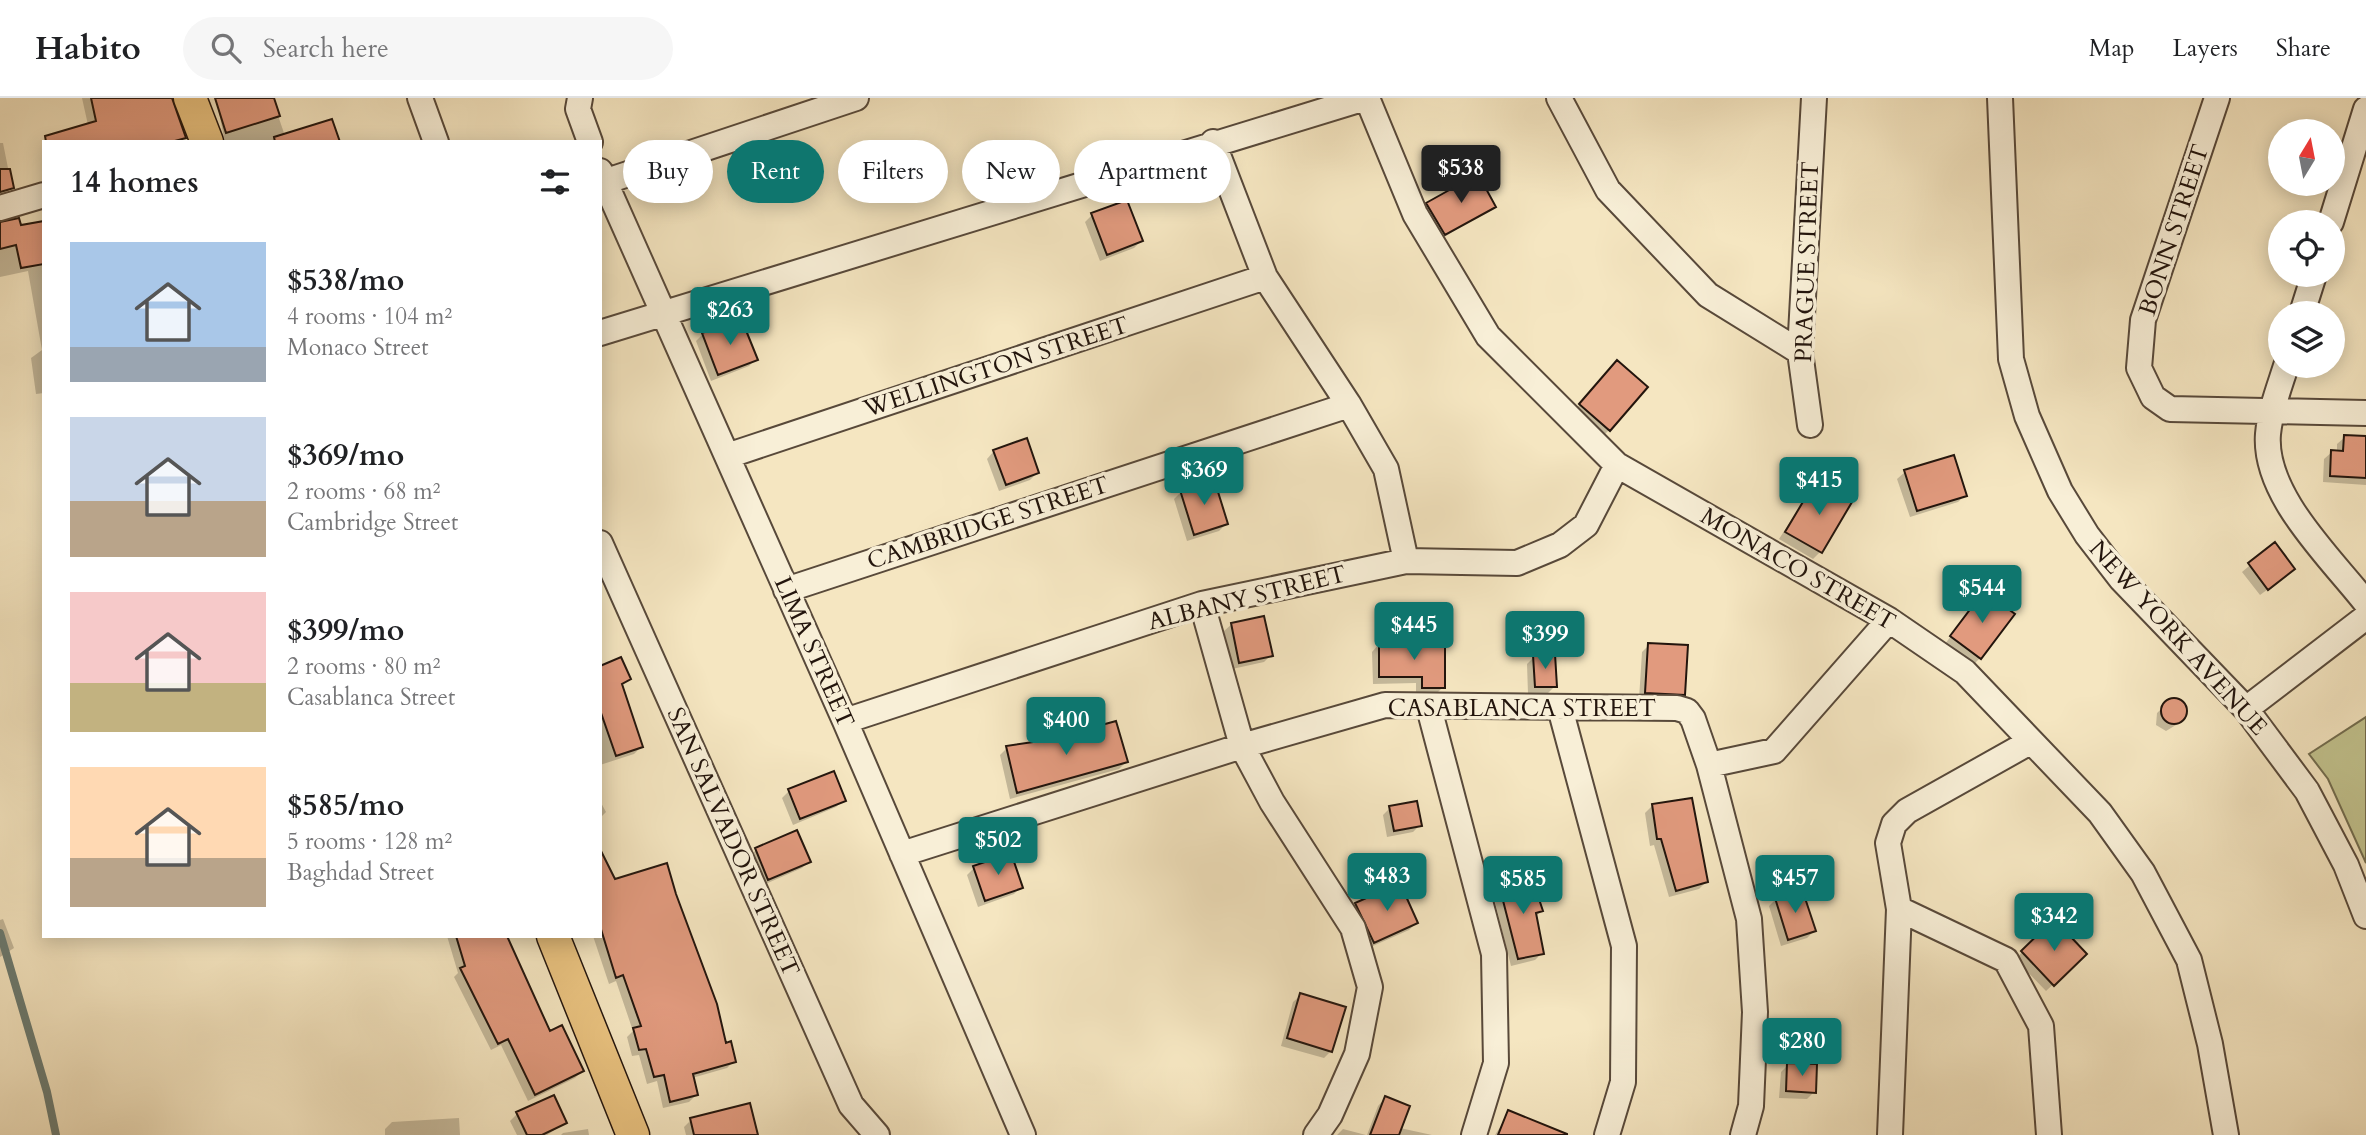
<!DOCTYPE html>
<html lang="en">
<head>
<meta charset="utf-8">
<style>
  body { margin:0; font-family:Cardo,serif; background:#f6f6f6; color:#202124; height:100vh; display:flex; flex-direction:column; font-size:26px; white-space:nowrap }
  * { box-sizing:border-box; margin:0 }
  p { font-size:23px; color:#757577 }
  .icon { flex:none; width:38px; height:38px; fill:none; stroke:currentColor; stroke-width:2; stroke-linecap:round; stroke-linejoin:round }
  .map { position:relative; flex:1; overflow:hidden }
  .side { position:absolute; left:42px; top:42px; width:560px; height:798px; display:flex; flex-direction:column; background:#fff; border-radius:0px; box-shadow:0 4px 18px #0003 }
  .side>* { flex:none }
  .hud { position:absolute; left:623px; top:42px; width:665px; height:63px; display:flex; gap:14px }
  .needle { width:46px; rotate:10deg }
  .buttons { position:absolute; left:2268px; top:21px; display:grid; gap:14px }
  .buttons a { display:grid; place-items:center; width:77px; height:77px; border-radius:50%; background:#fff; box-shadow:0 4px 18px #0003; font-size:35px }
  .price { position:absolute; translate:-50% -60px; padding:0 16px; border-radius:7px; background:#0f766e; color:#fff; font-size:23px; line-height:46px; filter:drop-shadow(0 2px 4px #0008) }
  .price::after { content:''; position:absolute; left:50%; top:42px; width:21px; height:16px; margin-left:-10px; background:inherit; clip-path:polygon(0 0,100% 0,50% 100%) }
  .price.active { background:#222; color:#fff }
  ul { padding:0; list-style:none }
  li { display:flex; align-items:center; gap:21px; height:175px; padding:0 28px }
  li span { display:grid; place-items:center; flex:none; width:196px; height:140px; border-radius:0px; color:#555 }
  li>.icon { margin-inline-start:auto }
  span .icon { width:84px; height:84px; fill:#fffc; stroke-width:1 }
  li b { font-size:30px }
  h2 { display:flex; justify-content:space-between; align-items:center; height:84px; padding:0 28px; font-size:30px }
  .pill { padding:0 24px; border-radius:32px; background:#fff; box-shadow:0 4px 18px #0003; font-size:24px; line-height:63px }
  .pill.active { background:#0f766e; color:#fff }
  header { display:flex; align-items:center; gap:42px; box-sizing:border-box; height:98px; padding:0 35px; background:#fff; border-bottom:2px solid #e0e0e0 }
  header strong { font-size:33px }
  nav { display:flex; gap:38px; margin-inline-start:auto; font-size:24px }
  .search { width:490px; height:63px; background:#f6f6f6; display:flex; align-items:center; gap:18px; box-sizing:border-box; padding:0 24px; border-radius:38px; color:#757577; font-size:26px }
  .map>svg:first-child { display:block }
</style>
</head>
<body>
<header>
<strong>Habito</strong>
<div class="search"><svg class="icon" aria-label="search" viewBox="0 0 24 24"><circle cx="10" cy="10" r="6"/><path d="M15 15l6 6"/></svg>Search here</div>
<nav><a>Map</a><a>Layers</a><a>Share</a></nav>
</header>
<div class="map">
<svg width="2366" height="1037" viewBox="0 0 2366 1037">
  <rect width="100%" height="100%" fill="#f5e6c1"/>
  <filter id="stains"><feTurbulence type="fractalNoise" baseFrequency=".00286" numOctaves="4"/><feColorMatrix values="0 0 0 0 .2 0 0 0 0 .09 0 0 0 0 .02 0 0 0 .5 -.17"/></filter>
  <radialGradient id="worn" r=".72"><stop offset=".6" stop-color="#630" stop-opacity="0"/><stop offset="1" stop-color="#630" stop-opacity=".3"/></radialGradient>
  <path fill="#c2c38e" stroke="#726c4e" stroke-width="2" d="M2366 619V765L2328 681 2309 656Z"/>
  <path fill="#0003" d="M82 0H168L183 44H44L88 27Z
    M216 0H272L285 38 338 44H225Z
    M0 45H3L12 90 0 99Z
    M1427 106 1494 108 1438 143 1420 113Z
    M1092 117 1141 143 1134 150 1100 163 1085 124Z
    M44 124V295L36 296 31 260 42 252 28 173 0 179V126L20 130Z
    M703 236 756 261 749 268 711 283 696 243Z
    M1610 271 1609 332 1602 339 1573 314Z
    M2345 339 2366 340V387L2323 384 2324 361 2332 354H2337V346Z
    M994 353 1037 375 1030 382 999 393 987 361Z
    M1905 374 1965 397 1958 404 1910 419 1897 381Z
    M1816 384 1820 454 1813 461 1779 441Z
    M1181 394 1226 426 1219 433 1187 443 1174 401Z
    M2274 447 2286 478 2260 497 2242 474Z
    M1977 503 1980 560 1973 567 1945 546Z
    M1232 526 1271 557 1264 564 1232 571 1224 533Z
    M1379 546 1443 589 1436 596H1416V585L1373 586 1372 554Z
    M1649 547 1683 596 1676 603 1639 601 1642 554Z
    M1534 559 1555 588 1548 595 1528 596 1527 566Z
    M600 570 629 581 621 589 641 649 634 656 600 667Z
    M2169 604H2181L2186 614 2176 627 2166 633 2156 627 2157 615Z
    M1007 650 1126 664 1119 671 1010 701 1000 657Z
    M789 693 844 702 836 709 793 727 782 700Z
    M600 703 606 714 600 720Z
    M1653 707 1706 784 1699 791 1669 799 1654 747 1650 748 1645 715Z
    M1390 710 1420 727 1413 734 1387 739 1383 717Z
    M797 735 809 763 802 770 761 788 749 759 756 752Z
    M600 755 614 783 734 963 727 970 692 980 696 997 689 1004 663 1010 657 983 647 986 639 957 632 958 627 939 633 933 616 883 609 886 593 838H600Z
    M974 770 1021 789 1014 796 978 809 967 777Z
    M1500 788 1541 813 1535 819 1542 855 1535 862 1511 868 1493 796Z
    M1776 801 1814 833 1807 840 1781 848 1769 808Z
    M1356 806 1416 825 1409 832 1366 851 1349 813Z
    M3 821 14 850 0 859V822Z
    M2054 824 2085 856 2046 893 2015 861Z
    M447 838H505L549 936 582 973 575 980 528 1003 501 947 491 952 454 879 458 875Z
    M1301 897 1331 953 1324 960 1281 948 1293 904Z
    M1788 967 1814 994 1807 1001 1779 1000 1781 974Z
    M1385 1000 1400 1030 1432 1037H1367L1378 1008Z
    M1509 1015 1569 1037H1495Z
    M517 1016 565 1025 547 1037H517L510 1023Z
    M459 1020 460 1037H385V1031L392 1024Z
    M691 1022 756 1037H686L684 1029Z
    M588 1031 589 1037H561L563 1035Z
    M1343 1031 1366 1037H1337Z"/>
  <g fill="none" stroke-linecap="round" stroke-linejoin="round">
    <path stroke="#6c7b71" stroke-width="8" d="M0 835 47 994 56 1037"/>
  </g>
  <path fill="#e19a7e" stroke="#23150d" stroke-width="2" d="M91 0H172L186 40 171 44H46L45 38 96 23Z
    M215 0H274L280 18 226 35Z
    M332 21 340 44H275L274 39Z
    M0 71H10L14 90 0 94Z
    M1478 76 1496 109 1445 137 1426 105Z
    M1127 102 1143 143 1107 157 1091 115Z
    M19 120 21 127 44 123V166L21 170 16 147 0 151V124Z
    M741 220 758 262 718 277 702 235Z
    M1617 262 1648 289 1610 333 1579 306Z
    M2344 337 2366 338V380L2330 378 2331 352 2343 353Z
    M1027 340 1039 375 1006 387 993 352Z
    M1954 357 1967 398 1917 413 1904 372Z
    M1214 381 1228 426 1194 437 1180 392Z
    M1816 382 1852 404 1822 455 1785 434Z
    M2275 444 2295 471 2268 492 2248 465Z
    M1984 493 2015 516 1981 561 1950 538Z
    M1264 518 1273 558 1239 565 1231 525Z
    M1445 544V590H1422V579H1379V545Z
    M1648 545 1688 547 1685 597 1645 595Z
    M1555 556 1557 589H1535L1533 557Z
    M621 559 631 581 622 586 643 649 616 658 600 612V568Z
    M2161 613a13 13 0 1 1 26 0a13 13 0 1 1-26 0Z
    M1116 623 1128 664 1017 695 1006 648 1047 642Z
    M834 673 846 703 800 721 788 691Z
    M1692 700 1708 784 1676 793 1661 741H1657L1652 706Z
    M1417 703 1422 728 1394 733 1389 708Z
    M797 732 811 764 768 782 755 750Z
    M600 751 615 781 667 765 676 796 717 906 726 945 731 943 736 964 693 976 698 997 670 1004 664 977 654 979 646 951 639 952 633 930 641 928 623 877 616 880 600 828Z
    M1011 755 1023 790 985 803 973 768Z
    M1531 777 1543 813 1536 815 1544 856 1518 861 1499 787Z
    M1400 785 1418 825 1374 845 1355 805Z
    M1802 791 1816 833 1788 842 1775 800Z
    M2054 821 2087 856 2054 888 2021 853Z
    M456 838H507L550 933 562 927 584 973 535 997 508 941 498 946 460 870 465 868Z
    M1300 895 1346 909 1332 954 1287 940Z
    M1787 965 1817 966 1816 995 1786 993Z
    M554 997 567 1025 542 1037H527L516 1014Z
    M1385 998 1410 1008 1399 1037H1370Z
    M750 1005 758 1037H694L690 1020Z
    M1508 1012 1567 1036V1037H1498Z"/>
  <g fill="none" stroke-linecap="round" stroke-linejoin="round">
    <g stroke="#58493a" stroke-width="28">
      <path id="minor" d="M420 0 436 44
        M580 0 578 11 590 44
        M1367 0 1415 116 1488 238 1617 367 1889 522 1965 574 2100 715 2143 775 2189 862 2210 946 2226 1037
        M1559 0 1608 92 1708 197 1800 254
        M2000 0 2011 261 2027 318 2060 393 2087 437 2121 481 2246 611 2307 693 2346 767 2366 818
        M2217 0 2143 222 2139 270 2153 299 2170 311 2366 315
        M1213 44 1265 179 1349 307 1386 371 1406 463
        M600 73 845 623 1023 1037
        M604 84 856 0
        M0 110 44 97
        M2331 124 2366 11
        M2302 215 2314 177
        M600 235 1365 0
        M2286 268C2279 290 2270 313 2268 336 2263 397 2331 460 2366 505
        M1810 327 1800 254 1814 0
        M727 358 1265 179
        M600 445 851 1007 877 1037
        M786 492 1349 307
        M1202 506 1242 648 1272 704 1353 830 1370 889 1357 956 1330 1017 1316 1037
        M1429 610 1494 856 1496 965 1474 1037
        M1560 610 1624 848 1623 984 1607 1037
        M2246 611 2366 519
        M845 623 1202 506 1406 463 1517 465 1560 447 1586 427 1617 367
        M1709 667 1774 653 1889 522
        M902 756 1242 648 1385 607 1677 610 1687 613 1693 621 1709 667 1749 821 1755 914 1751 1008 1743 1037
        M1899 811 2006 862 2041 928 2049 1037
        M1890 1037 1899 811 1888 745 1894 726 1907 713 2030 644"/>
    </g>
    <g stroke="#23150d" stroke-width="35">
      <path id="major" d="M190 0 207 44
        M553 838 633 1037"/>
    </g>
    <use href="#minor" stroke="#f8efd7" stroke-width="24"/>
    <use href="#major" stroke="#eac380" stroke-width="32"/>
  </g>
  <g text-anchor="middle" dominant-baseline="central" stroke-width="7" stroke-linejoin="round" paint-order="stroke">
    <g font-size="24" fill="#23150d" stroke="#f8efd7">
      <text transform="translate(2174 132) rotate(-72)">BONN STREET</text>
      <text transform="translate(1807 164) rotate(-88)">PRAGUE STREET</text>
      <text transform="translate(996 269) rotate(-18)">WELLINGTON STREET</text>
      <text transform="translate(988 425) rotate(-18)">CAMBRIDGE STREET</text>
      <text transform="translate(1798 471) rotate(30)">MONACO STREET</text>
      <text transform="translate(1247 500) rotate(-14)">ALBANY STREET</text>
      <text transform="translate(2178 540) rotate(48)">NEW YORK AVENUE</text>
      <text transform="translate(814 554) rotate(66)">LIMA STREET</text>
      <text x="1522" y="610">CASABLANCA STREET</text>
      <text transform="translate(733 744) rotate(66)">SAN SALVADOR STREET</text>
    </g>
  </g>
  <rect width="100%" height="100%" filter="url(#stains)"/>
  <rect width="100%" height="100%" fill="url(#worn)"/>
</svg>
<div class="buttons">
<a><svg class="needle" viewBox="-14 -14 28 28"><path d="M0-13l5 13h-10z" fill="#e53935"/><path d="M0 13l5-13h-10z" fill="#757577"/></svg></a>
<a><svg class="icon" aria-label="locate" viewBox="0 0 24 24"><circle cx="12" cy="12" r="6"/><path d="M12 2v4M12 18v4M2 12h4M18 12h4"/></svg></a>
<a><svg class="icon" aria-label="layers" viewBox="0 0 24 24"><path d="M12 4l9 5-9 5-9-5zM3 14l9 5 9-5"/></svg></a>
</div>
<b class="price active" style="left:1461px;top:107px">$538</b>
<b class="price" style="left:730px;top:249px">$263</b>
<b class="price" style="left:1204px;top:409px">$369</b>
<b class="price" style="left:1819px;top:419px">$415</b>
<b class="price" style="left:1982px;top:527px">$544</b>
<b class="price" style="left:1414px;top:564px">$445</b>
<b class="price" style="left:1545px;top:573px">$399</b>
<b class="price" style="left:1066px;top:659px">$400</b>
<b class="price" style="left:998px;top:779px">$502</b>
<b class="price" style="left:1387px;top:815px">$483</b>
<b class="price" style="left:1795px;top:817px">$457</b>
<b class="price" style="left:1523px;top:818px">$585</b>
<b class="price" style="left:2054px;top:855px">$342</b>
<b class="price" style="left:1802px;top:980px">$280</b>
<div class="hud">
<a class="pill">Buy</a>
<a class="pill active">Rent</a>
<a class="pill">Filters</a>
<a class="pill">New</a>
<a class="pill">Apartment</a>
</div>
<section class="side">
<h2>14 homes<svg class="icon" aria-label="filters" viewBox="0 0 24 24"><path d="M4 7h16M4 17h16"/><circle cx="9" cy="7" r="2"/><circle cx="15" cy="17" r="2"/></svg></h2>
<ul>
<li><span style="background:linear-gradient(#a9c7e8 75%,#9aa5b1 0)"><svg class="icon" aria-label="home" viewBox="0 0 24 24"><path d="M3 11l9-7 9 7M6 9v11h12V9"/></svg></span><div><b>$538/mo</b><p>4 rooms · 104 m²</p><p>Monaco Street</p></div></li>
<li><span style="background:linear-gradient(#c9d6e8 60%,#b9a48a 0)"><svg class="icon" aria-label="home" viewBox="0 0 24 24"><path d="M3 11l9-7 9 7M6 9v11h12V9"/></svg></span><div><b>$369/mo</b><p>2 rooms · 68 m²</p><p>Cambridge Street</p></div></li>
<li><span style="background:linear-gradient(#f6c9c9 65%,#c2b280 0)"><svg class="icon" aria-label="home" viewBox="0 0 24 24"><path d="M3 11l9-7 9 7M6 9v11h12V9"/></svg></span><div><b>$399/mo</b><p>2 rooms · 80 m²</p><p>Casablanca Street</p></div></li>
<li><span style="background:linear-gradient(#ffd9b3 65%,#b9a48a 0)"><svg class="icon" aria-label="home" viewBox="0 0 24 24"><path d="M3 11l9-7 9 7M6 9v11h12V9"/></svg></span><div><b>$585/mo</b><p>5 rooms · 128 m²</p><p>Baghdad Street</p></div></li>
</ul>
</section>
</div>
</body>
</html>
